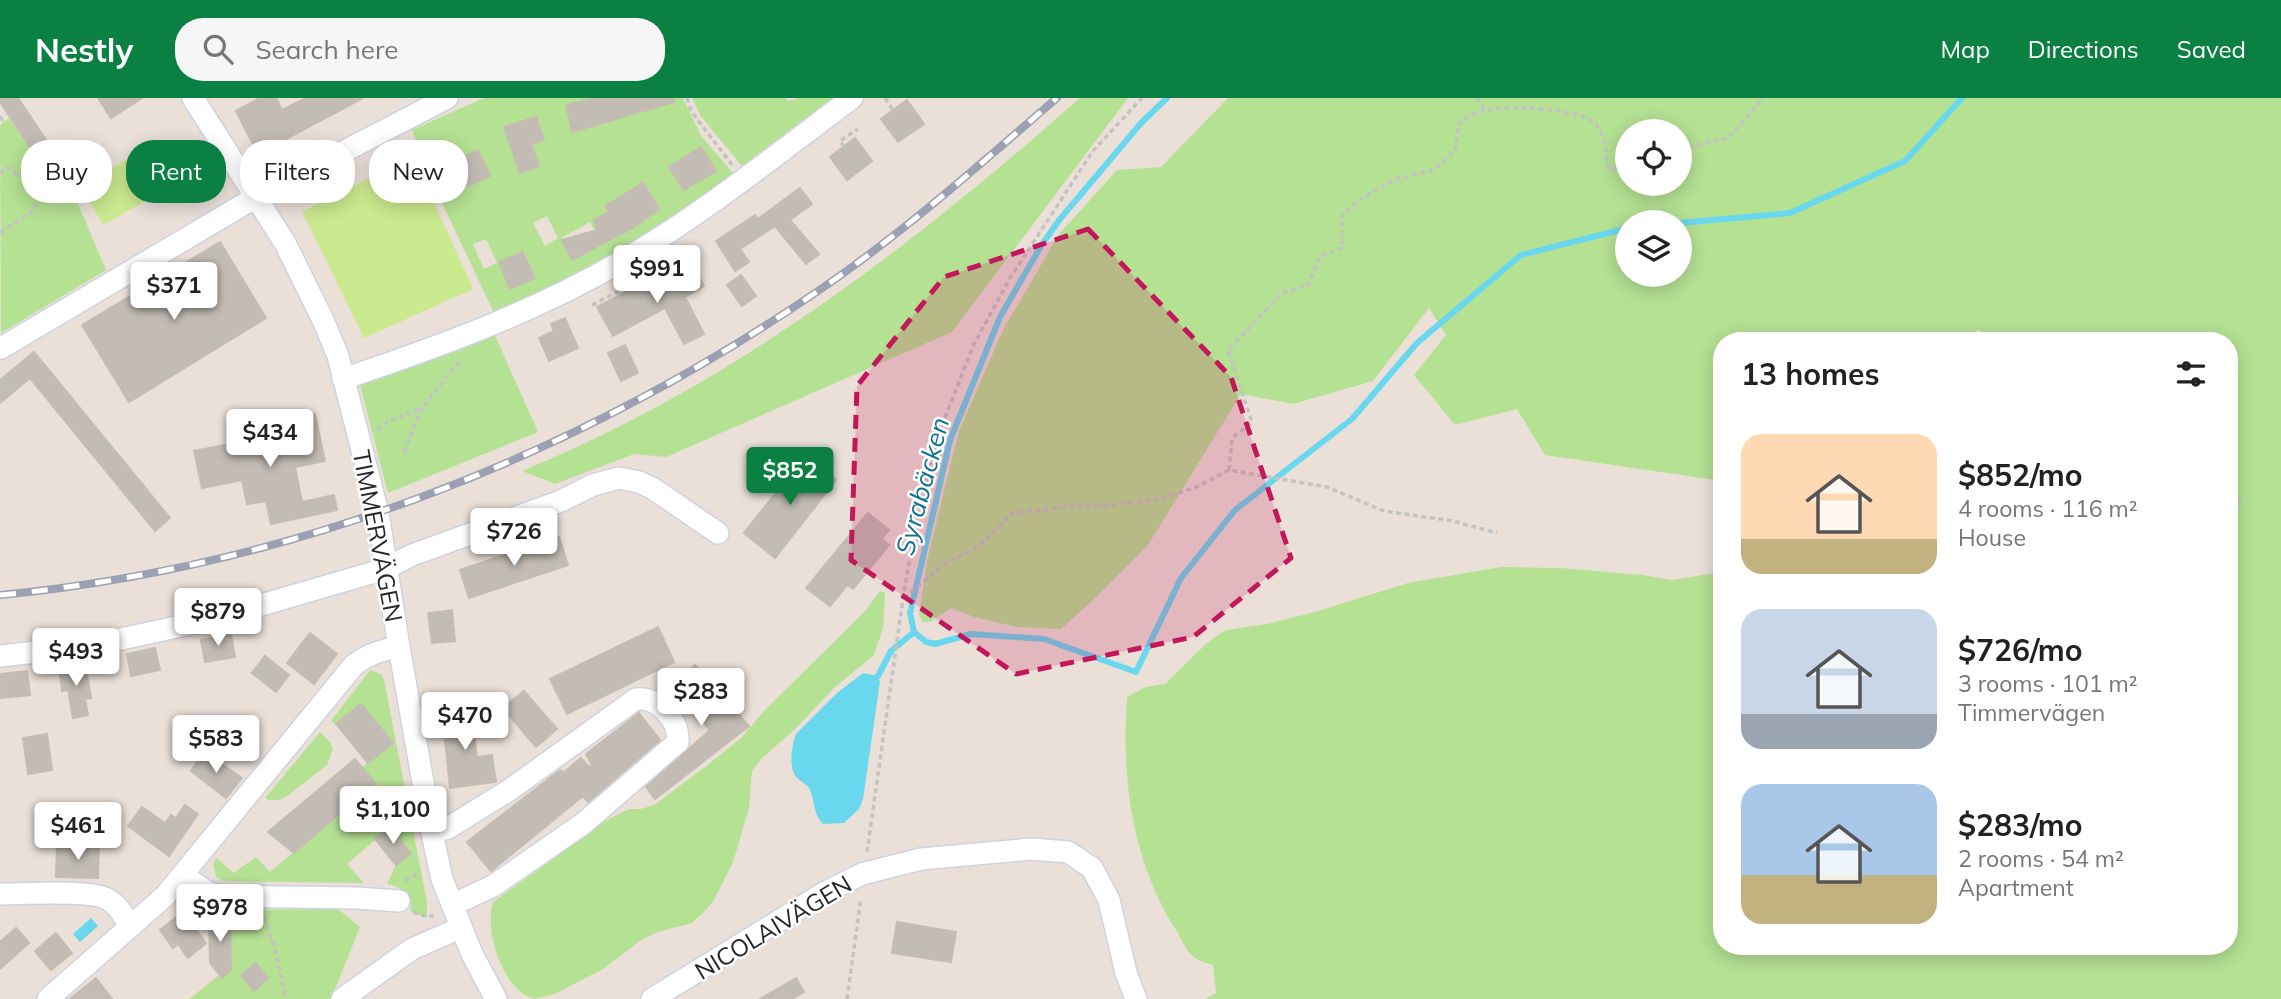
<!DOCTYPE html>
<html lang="en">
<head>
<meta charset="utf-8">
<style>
  body { margin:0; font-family:Mulish,sans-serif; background:#f6f6f6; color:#222; height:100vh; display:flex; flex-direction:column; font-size:26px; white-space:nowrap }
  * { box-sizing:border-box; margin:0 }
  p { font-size:23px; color:#767676 }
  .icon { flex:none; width:38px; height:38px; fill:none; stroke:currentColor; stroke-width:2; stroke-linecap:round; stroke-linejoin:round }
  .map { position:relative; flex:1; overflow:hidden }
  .details { position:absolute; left:1713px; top:234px; width:525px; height:623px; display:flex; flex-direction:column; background:#fff; border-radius:28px; box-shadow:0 4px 18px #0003 }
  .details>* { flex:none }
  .hud { position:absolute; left:21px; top:42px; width:665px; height:63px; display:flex; gap:14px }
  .controls { position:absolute; left:1615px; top:21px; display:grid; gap:14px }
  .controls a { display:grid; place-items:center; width:77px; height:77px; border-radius:50%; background:#fff; box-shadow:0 4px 18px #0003; font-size:35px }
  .price { position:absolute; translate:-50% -60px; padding:0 16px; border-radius:7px; background:#fff; color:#222; font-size:23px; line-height:46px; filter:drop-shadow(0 2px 4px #0008) }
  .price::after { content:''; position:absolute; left:50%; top:42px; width:21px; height:16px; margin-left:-10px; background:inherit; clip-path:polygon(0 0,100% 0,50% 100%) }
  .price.on { background:#0b8043; color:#fff }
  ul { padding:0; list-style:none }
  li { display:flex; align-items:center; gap:21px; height:175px; padding:0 28px }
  li span { display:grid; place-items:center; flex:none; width:196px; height:140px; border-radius:21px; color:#555 }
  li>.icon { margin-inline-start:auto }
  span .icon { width:84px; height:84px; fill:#fffc; stroke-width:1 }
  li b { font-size:30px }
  h2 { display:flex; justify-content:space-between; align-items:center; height:84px; padding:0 28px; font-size:30px }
  .tag { padding:0 24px; border-radius:28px; background:#fff; box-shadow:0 4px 18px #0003; font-size:24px; line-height:63px }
  .tag.on { background:#0b8043; color:#fff }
  header { display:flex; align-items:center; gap:42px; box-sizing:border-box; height:98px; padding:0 35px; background:#0b8043; color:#fff }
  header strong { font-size:33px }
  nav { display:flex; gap:38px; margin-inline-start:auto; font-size:24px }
  .search { width:490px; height:63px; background:#f6f6f6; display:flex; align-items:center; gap:18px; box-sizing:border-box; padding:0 24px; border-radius:28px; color:#767676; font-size:26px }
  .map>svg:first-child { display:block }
</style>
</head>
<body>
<header>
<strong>Nestly</strong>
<div class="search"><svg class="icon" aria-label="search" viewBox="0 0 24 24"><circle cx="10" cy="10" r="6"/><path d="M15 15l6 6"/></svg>Search here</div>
<nav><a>Map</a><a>Directions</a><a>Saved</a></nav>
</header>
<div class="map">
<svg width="2281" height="901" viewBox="0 0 2281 901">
  <rect width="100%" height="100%" fill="#eae0d8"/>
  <path fill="#b5e193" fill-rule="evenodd" d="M484 0H595L566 7 573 34 606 25 600 0 633 16 658 8 656 0H683L701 38 733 75C661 134 578 175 494 215L435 90 412 32ZM536 19 544 41 531 46 539 68 505 29ZM700 49 715 73 684 92 669 69ZM478 52 489 78 454 94 443 68ZM643 85 659 111 621 134 606 108ZM547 118 558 140 545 148 533 125ZM590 124 601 146 572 162 561 140ZM486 141 497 165 484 171 473 146ZM524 153 535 179 510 190 501 170 510 165 509 160Z
    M692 0H785L789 3 799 0H832L742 68 700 17Z
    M1080 0H1128L952 234 666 359 634 356 555 386 522 373C732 287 911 149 1080 0Z
    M1228 0H2281V901H1205L1216 895 1213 867C1207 865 1199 863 1194 859 1186 853 1181 840 1176 832 1132 763 1121 680 1127 599L1146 589 1165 586 1208 544 1226 532 1267 526 1315 514 1408 485 1501 469 1560 470 1643 477 1672 482 1722 474V849H2230V243H1989L1979 231 1964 243H1722V383L1545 357 1517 311 1455 327 1414 277 1446 237 1429 210 1373 283 1293 306 1241 296 1148 447 1090 505 1061 531 1017 529 974 519 951 510 930 524H923L919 517 928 459 959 333 1003 232 1059 136 1117 72 1161 69ZM1628 33H1680V86H1628ZM1628 124H1680V177H1628Z
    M9 20 39 65 57 56 106 172 1 235 0 27Z
    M493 233 538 334 388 395 359 283Z
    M880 493 885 495 883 530 874 557 835 589 794 632 762 660 752 673 749 710 733 764 714 802 706 812 692 825 658 834 641 842 603 871 555 896 534 901C502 892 484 832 493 804L559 757 593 729 629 711H641L654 707 704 670 741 640 764 613 865 513Z
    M370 572 381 576 384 582 427 804V819L411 814C411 797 403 789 387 786L396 767 410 755 389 730 347 766 364 785 224 783 216 779 213 766 217 760 233 775 256 759 270 774 375 686 362 670 393 644 361 606 336 626 331 623Z
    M320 634 330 644 333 651 327 667 286 699 279 702H268L265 700Z
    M338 811 360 829 331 901H189L228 870 229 812Z"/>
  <path fill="#cbe98e" d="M145 51 168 90 103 127 81 88Z
    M413 58 473 191 364 240 302 114Z"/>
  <path fill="#69d7ee" d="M863 575 878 578 880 584 863 701 859 711 844 725 823 726C814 717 815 706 811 695 809 686 802 685 796 679 788 668 792 647 796 636L837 595Z
    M91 820 98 828 80 844 73 836Z"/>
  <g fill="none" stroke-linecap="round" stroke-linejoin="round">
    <path stroke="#69d7ee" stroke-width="6" d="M1167 0 1142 24 1060 121 1041 148 1000 219 950 342 910 515 914 534 926 544 935 546 971 536 1044 541 1136 574 1181 480 1235 412 1352 321 1417 245 1521 157 1628 130
      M1680 125 1790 115 1905 63 1962 0
      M878 578 891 553 914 534"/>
  </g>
  <path fill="#c2bcb4" stroke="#c5bcb2" stroke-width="2" d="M0 0H18L54 54 39 63 0 4Z
    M98 0H142L111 20Z
    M260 0H276L282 12 306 0H363L258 56 236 13Z
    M595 0H673L674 4 572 34 566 7Z
    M907 2 924 26 898 44 881 21Z
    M536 19 544 42 531 46 539 68 520 75 504 29Z
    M855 40 872 63 847 82 830 59Z
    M701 49 716 73 684 92 669 69Z
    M478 52 490 78 454 94 443 68Z
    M643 85 659 111 634 129 572 162 562 142 597 132 594 122 609 114 605 108Z
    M800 90 812 106 790 122 819 156 806 166 775 128 740 151 749 164 735 173 716 143 755 117 758 121Z
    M220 144 266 220 129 304 82 227Z
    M523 154 535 180 510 191 499 164Z
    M691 165 704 188 685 199 704 236 684 246 665 210 613 238 597 209 637 188 640 194Z
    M741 177 756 198 742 208 727 187Z
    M565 220 578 250 549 263 539 240 554 233 551 226Z
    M625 247 638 275 621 283 608 255Z
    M34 254 170 420 155 433 30 280 0 305V282Z
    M315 316 325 363 295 369 302 404 334 397 337 412 271 426 266 403 247 406 242 382 202 390 194 353 289 334 286 322Z
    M805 358 836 382 775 460 744 435Z
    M868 415 889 432 882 441 889 447 853 491 847 487 830 508 806 490Z
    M559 439 568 467 469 500 460 472Z
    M452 512 455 543 432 545 428 515Z
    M658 529 674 564 567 616 550 581Z
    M310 535 337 556 314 586 287 565Z
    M231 537 235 559 205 564 201 542Z
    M155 550 160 572 131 578 127 556Z
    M265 558 289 577 276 594 252 575Z
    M85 565 91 600 85 601 88 617 73 620 68 592 62 593 59 569Z
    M695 567 749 628 655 701 646 689 710 632 671 588Z
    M27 573 30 597 0 600V576Z
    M524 593 557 631 536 649 503 610Z
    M361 606 393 645 368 665 336 626Z
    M470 610 477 659 492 657 496 684 450 690 442 614Z
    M639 615 660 642 588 704 583 698 491 773 467 744 560 672 563 675 581 660 589 669 592 667 586 656Z
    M47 636 52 672 28 676 23 640Z
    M204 654 242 680 226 700 191 673Z
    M355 661 375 685 294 755 268 734Z
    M185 707 198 716 169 758 128 728 142 709 165 725 171 717 176 720Z
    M389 729 411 755 396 767 375 741Z
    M57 748 99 749 98 780 56 779Z
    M183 814 206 845 188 860 178 846 173 850 160 832Z
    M230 817 231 872 222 880 210 865 209 818Z
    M897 824 956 834 951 864 892 855Z
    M16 830 29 845 0 871V844Z
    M56 835 72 855 51 872 35 853Z
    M256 865 268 880 254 893 241 877Z
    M96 880 112 901H70Z
    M796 880 804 894 792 901H760Z"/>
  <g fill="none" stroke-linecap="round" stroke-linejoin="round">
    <g stroke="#cdd3e0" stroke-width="24">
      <path id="minor" d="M193 0 285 145 323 222 338 258 378 415 399 549 432 735 442 781 472 856 496 901
        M0 248 1 250 256 99 447 0
        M343 281C438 249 535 214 622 163 703 116 777 56 852 0
        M0 558 89 548 213 521 385 471 412 457 561 403 593 387 619 380 639 384 652 390 718 435
        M432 735 448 730 508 693 636 601C659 599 679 622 678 644L584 725 493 788 452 807
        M182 777 209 795 225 798 357 800 399 803
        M0 796C22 796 88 792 105 800 117 805 124 818 130 828
        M48 901 165 798 354 567C368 556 382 552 399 549
        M342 901 412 851 460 830
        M652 901 824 795 862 776 921 761 1031 751 1068 754 1092 770 1109 802 1126 875 1136 901"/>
    </g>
    <path stroke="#c3c3c3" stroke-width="3.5" stroke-dasharray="5 3.5" stroke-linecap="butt" d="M687 0 691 13 732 67
      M885 0 893 12
      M1476 0 1486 12
      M0 18 2 22 0 23
      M844 49 840 43 858 31
      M1680 51 1728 40 1764 0
      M0 75 8 69 18 79 33 69 46 88 33 113 0 135
      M657 181 667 176 668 179
      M592 207 617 194 619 197
      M377 332 387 324 422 310
      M404 354 422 310 461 261
      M1229 372 1232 340 1252 324 1228 252 1281 196 1308 187 1320 159 1342 150 1343 116 1362 100 1396 81 1433 72 1455 53 1459 25C1467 20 1474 15 1483 13 1505 7 1586 9 1598 29 1606 40 1606 58 1608 71L1628 69
      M2230 406 2241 400
      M904 500 943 467 980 447 1013 415 1074 408H1104L1164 400 1196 389 1229 372 1327 389 1384 413 1453 423 1497 435
      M867 754 903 501 916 422 939 335 973 248 1010 180 1093 53 1142 0
      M405 783 419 775
      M413 814 428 819 434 817
      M264 819 275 851 286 901
      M847 901 861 800"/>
    <use href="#minor" stroke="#fff" stroke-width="21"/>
    <g stroke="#9ba0b2" stroke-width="8">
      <path id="rail" d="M0 497C292 469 574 359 815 195 901 137 979 67 1057 0"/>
    </g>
    <use href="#rail" stroke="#fff" stroke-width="5" stroke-dasharray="16" stroke-linecap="butt"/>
  </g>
  <path fill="#c2185b" fill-opacity="0.2" stroke="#c2185b" stroke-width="5" stroke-dasharray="14 9" stroke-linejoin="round" d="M1088 131 1231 279 1291 460 1193 539 1016 576 851 462 857 288 944 179Z"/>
  <g text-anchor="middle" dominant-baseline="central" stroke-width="5" stroke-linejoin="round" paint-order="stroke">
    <g font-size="24" fill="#272727" stroke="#fff">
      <text transform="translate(378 438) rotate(79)">TIMMERVÄGEN</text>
      <text transform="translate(773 829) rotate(-31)">NICOLAIVÄGEN</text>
    </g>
    <g font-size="26" font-style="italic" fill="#0d7395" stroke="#fff">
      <text transform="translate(922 388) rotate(-75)">Syrabäcken</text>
    </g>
  </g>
</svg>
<div class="controls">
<a><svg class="icon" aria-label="locate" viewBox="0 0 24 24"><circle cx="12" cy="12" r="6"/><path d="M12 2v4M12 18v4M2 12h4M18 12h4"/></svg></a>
<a><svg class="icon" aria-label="layers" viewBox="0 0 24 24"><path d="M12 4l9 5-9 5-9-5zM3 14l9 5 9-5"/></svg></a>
</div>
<b class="price" style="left:657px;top:207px">$991</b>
<b class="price" style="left:174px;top:224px">$371</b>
<b class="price" style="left:270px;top:371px">$434</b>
<b class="price on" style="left:790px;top:409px">$852</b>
<b class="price" style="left:514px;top:470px">$726</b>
<b class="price" style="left:218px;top:550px">$879</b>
<b class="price" style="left:76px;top:590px">$493</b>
<b class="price" style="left:701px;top:630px">$283</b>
<b class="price" style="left:465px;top:654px">$470</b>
<b class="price" style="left:216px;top:677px">$583</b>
<b class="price" style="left:393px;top:748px">$1,100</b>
<b class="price" style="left:78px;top:764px">$461</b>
<b class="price" style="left:220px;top:846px">$978</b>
<div class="hud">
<a class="tag">Buy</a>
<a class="tag on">Rent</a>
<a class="tag">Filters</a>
<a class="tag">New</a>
</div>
<section class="details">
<h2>13 homes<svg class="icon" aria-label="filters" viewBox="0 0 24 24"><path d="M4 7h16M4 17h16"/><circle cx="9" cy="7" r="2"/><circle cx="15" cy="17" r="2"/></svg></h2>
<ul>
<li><span style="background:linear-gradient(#ffd9b3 75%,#c2b280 0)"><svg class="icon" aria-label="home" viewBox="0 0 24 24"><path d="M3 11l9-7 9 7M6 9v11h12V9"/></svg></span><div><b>$852/mo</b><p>4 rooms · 116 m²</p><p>House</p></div></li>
<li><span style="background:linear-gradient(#c9d6e8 75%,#9aa5b1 0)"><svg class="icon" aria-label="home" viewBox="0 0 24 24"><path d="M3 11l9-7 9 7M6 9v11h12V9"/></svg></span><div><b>$726/mo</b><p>3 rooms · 101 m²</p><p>Timmervägen</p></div></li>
<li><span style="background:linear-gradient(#a9c7e8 65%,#c2b280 0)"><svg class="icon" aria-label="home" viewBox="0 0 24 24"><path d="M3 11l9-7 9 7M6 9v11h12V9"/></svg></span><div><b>$283/mo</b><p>2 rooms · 54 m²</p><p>Apartment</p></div></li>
</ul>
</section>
</div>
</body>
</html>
